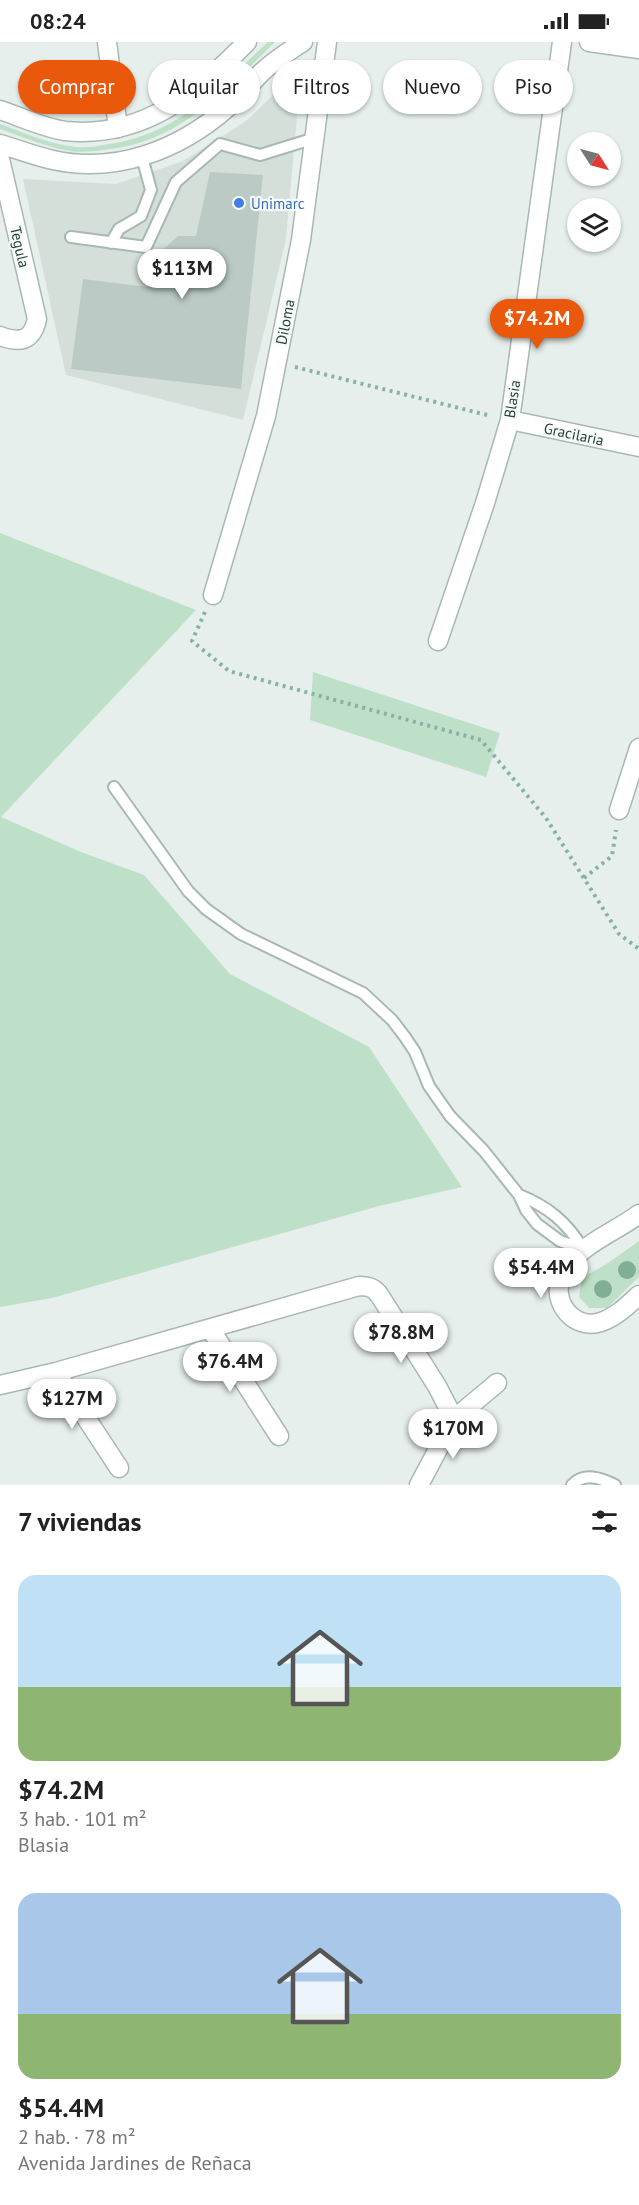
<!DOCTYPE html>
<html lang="es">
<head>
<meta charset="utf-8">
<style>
  body { margin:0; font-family:"PT Sans",sans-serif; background:#f2f2f2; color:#222; height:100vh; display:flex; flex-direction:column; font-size:22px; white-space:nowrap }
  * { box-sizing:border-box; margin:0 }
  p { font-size:20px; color:#767676 }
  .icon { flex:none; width:33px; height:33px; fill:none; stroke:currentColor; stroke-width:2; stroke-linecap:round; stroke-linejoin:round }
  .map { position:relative; height:1443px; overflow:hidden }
  .panel { display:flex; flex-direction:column; background:#fff; flex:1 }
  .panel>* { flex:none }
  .top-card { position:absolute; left:18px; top:18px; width:603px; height:54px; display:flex; gap:12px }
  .needle { width:39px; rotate:126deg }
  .fabs { position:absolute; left:567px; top:90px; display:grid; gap:12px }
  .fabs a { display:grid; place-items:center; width:54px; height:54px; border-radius:50%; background:#fff; box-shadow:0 2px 4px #0004; font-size:30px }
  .price { position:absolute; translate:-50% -51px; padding:0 14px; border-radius:21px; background:#fff; color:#222; font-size:20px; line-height:39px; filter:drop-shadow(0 2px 3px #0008) }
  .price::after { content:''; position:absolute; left:50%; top:36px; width:18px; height:14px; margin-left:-9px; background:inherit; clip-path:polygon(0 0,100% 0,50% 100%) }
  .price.on { background:#ea580c; color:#fff }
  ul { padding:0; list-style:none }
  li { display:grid; align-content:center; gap:12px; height:318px; padding:0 18px }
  li span { display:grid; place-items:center; height:186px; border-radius:18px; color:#555 }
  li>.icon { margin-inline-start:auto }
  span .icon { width:108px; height:108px; fill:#fffc; stroke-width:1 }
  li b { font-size:26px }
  h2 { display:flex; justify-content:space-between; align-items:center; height:72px; padding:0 18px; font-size:26px }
  .pill { padding:0 21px; border-radius:27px; background:#fff; box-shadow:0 2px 4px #0004; font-size:21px; line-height:54px }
  .pill.on { background:#ea580c; color:#fff }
  .status { display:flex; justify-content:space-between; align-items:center; height:42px; padding:0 30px; background:#fff; direction:ltr }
  .status svg { height:16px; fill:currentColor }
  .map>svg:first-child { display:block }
</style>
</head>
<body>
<div class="status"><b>08:24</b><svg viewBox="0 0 49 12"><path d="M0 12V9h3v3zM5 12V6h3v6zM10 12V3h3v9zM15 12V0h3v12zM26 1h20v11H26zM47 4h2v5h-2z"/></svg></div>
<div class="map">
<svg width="639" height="1443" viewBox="0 0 639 1443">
  <rect width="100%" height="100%" fill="#e6efeb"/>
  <path fill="#d4dfda" d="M291 36 300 41 286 197 243 378 66 333 23 137 116 142 183 119 246 79Z"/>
  <path fill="#bfe0c8" d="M268 0H275C228 46 180 99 111 107 97 109 84 111 70 109 46 105 23 95 0 87V82C23 90 46 101 70 104 83 107 97 104 110 102 180 91 219 45 268 0Z
    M0 491 196 568 1 775 81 810 144 833 230 932 369 1005 462 1145 379 1164 52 1256 0 1265Z
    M313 630 500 691 486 735 310 678Z
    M639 1199V1235L607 1266H589L579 1255 582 1236 608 1221Z"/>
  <path fill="#bbcac4" d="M210 130 263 133 241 347 71 327 83 237 147 245 150 219 178 194H196Z"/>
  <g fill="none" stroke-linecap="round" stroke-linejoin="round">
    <g stroke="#a8b8b2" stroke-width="14">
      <path id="service" d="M71 195 146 205 176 140 220 102 260 113 315 96
        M111 201 119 187 141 174 151 148 142 115
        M114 745 188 849 206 867 241 892 363 951 392 978 405 995 415 1010 429 1044 450 1074 484 1109 519 1153 526 1168 537 1182 560 1199 583 1207
        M519 1153C547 1164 567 1180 583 1207
        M572 1443C584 1430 601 1436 615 1443"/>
    </g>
    <g stroke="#a8b8b2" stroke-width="21">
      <path id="minor" d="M107 0 118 86
        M0 117 37 277C32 300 19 301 0 294
        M510 378 639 405
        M213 553 266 374 301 198 327 0
        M438 599 485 461 510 378 562 0
        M619 768 639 706
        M639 1172C613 1192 575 1203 561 1236 551 1261 575 1289 601 1280 616 1275 628 1263 639 1253
        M211 1288 279 1394
        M56 1330 119 1426
        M0 1343 56 1330 359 1244C369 1244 375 1246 380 1254L437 1344 454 1377
        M419 1443 454 1377 497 1341"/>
    </g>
    <g stroke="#a8b8b2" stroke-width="21">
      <path id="tertiary" d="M589 0 639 7
        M0 68C21 75 44 86 65 89 143 97 197 51 247 0
        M0 102C17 107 35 114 53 118 116 132 179 108 227 66 240 55 250 42 262 30 275 18 289 9 303 0"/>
    </g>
    <path stroke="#86b3a5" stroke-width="4" stroke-dasharray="3 4.5" stroke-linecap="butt" d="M295 325 491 374
      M205 570 192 599 229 629 481 698 546 776 619 892 639 907
      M584 836 612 814 616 788"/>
    <use href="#service" stroke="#fff" stroke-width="10"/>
    <use href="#minor" stroke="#fff" stroke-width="18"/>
    <use href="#tertiary" stroke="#fff" stroke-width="18"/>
  </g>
  <g fill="#80af93">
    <circle cx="627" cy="1228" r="9"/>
    <circle cx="603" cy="1247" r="9"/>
  </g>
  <circle fill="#3f7fe0" stroke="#f7fbf9" stroke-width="2" cx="239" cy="161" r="6"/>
  <g text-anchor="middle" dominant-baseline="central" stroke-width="4.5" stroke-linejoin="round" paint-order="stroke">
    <g font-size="15" fill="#366cbe" stroke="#f7fbf9" text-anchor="start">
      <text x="251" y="161">Unimarc</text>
    </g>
    <g font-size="15" fill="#24423a" stroke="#f7fbf9">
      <text transform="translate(20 205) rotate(77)">Tegula</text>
      <text transform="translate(285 280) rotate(-79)">Diloma</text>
      <text transform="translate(512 357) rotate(-81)">Blasia</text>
      <text transform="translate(574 392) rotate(12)">Gracilaria</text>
    </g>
  </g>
</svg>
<div class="fabs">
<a><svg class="needle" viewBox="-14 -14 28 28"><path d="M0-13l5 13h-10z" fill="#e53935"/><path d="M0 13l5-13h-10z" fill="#767676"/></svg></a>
<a><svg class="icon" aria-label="layers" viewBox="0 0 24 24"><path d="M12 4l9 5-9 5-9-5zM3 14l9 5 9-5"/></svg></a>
</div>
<b class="price" style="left:182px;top:258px">$113M</b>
<b class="price on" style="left:537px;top:308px">$74.2M</b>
<b class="price" style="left:541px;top:1257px">$54.4M</b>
<b class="price" style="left:401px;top:1322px">$78.8M</b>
<b class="price" style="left:230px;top:1351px">$76.4M</b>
<b class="price" style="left:72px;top:1388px">$127M</b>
<b class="price" style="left:453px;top:1418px">$170M</b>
<div class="top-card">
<a class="pill on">Comprar</a>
<a class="pill">Alquilar</a>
<a class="pill">Filtros</a>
<a class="pill">Nuevo</a>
<a class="pill">Piso</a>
</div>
</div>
<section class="panel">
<h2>7 viviendas<svg class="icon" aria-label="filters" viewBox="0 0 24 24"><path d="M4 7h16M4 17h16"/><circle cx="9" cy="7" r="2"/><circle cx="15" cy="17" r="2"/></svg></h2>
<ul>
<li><span style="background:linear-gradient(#bfe0f5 60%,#8fb573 0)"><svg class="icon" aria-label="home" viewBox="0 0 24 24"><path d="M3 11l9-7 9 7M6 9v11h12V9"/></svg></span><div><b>$74.2M</b><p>3 hab. · 101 m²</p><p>Blasia</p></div></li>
<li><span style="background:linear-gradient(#a9c7e8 65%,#8fb573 0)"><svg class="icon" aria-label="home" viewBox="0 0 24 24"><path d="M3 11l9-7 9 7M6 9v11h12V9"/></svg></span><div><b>$54.4M</b><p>2 hab. · 78 m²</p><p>Avenida Jardines de Reñaca</p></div></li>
</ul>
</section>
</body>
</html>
